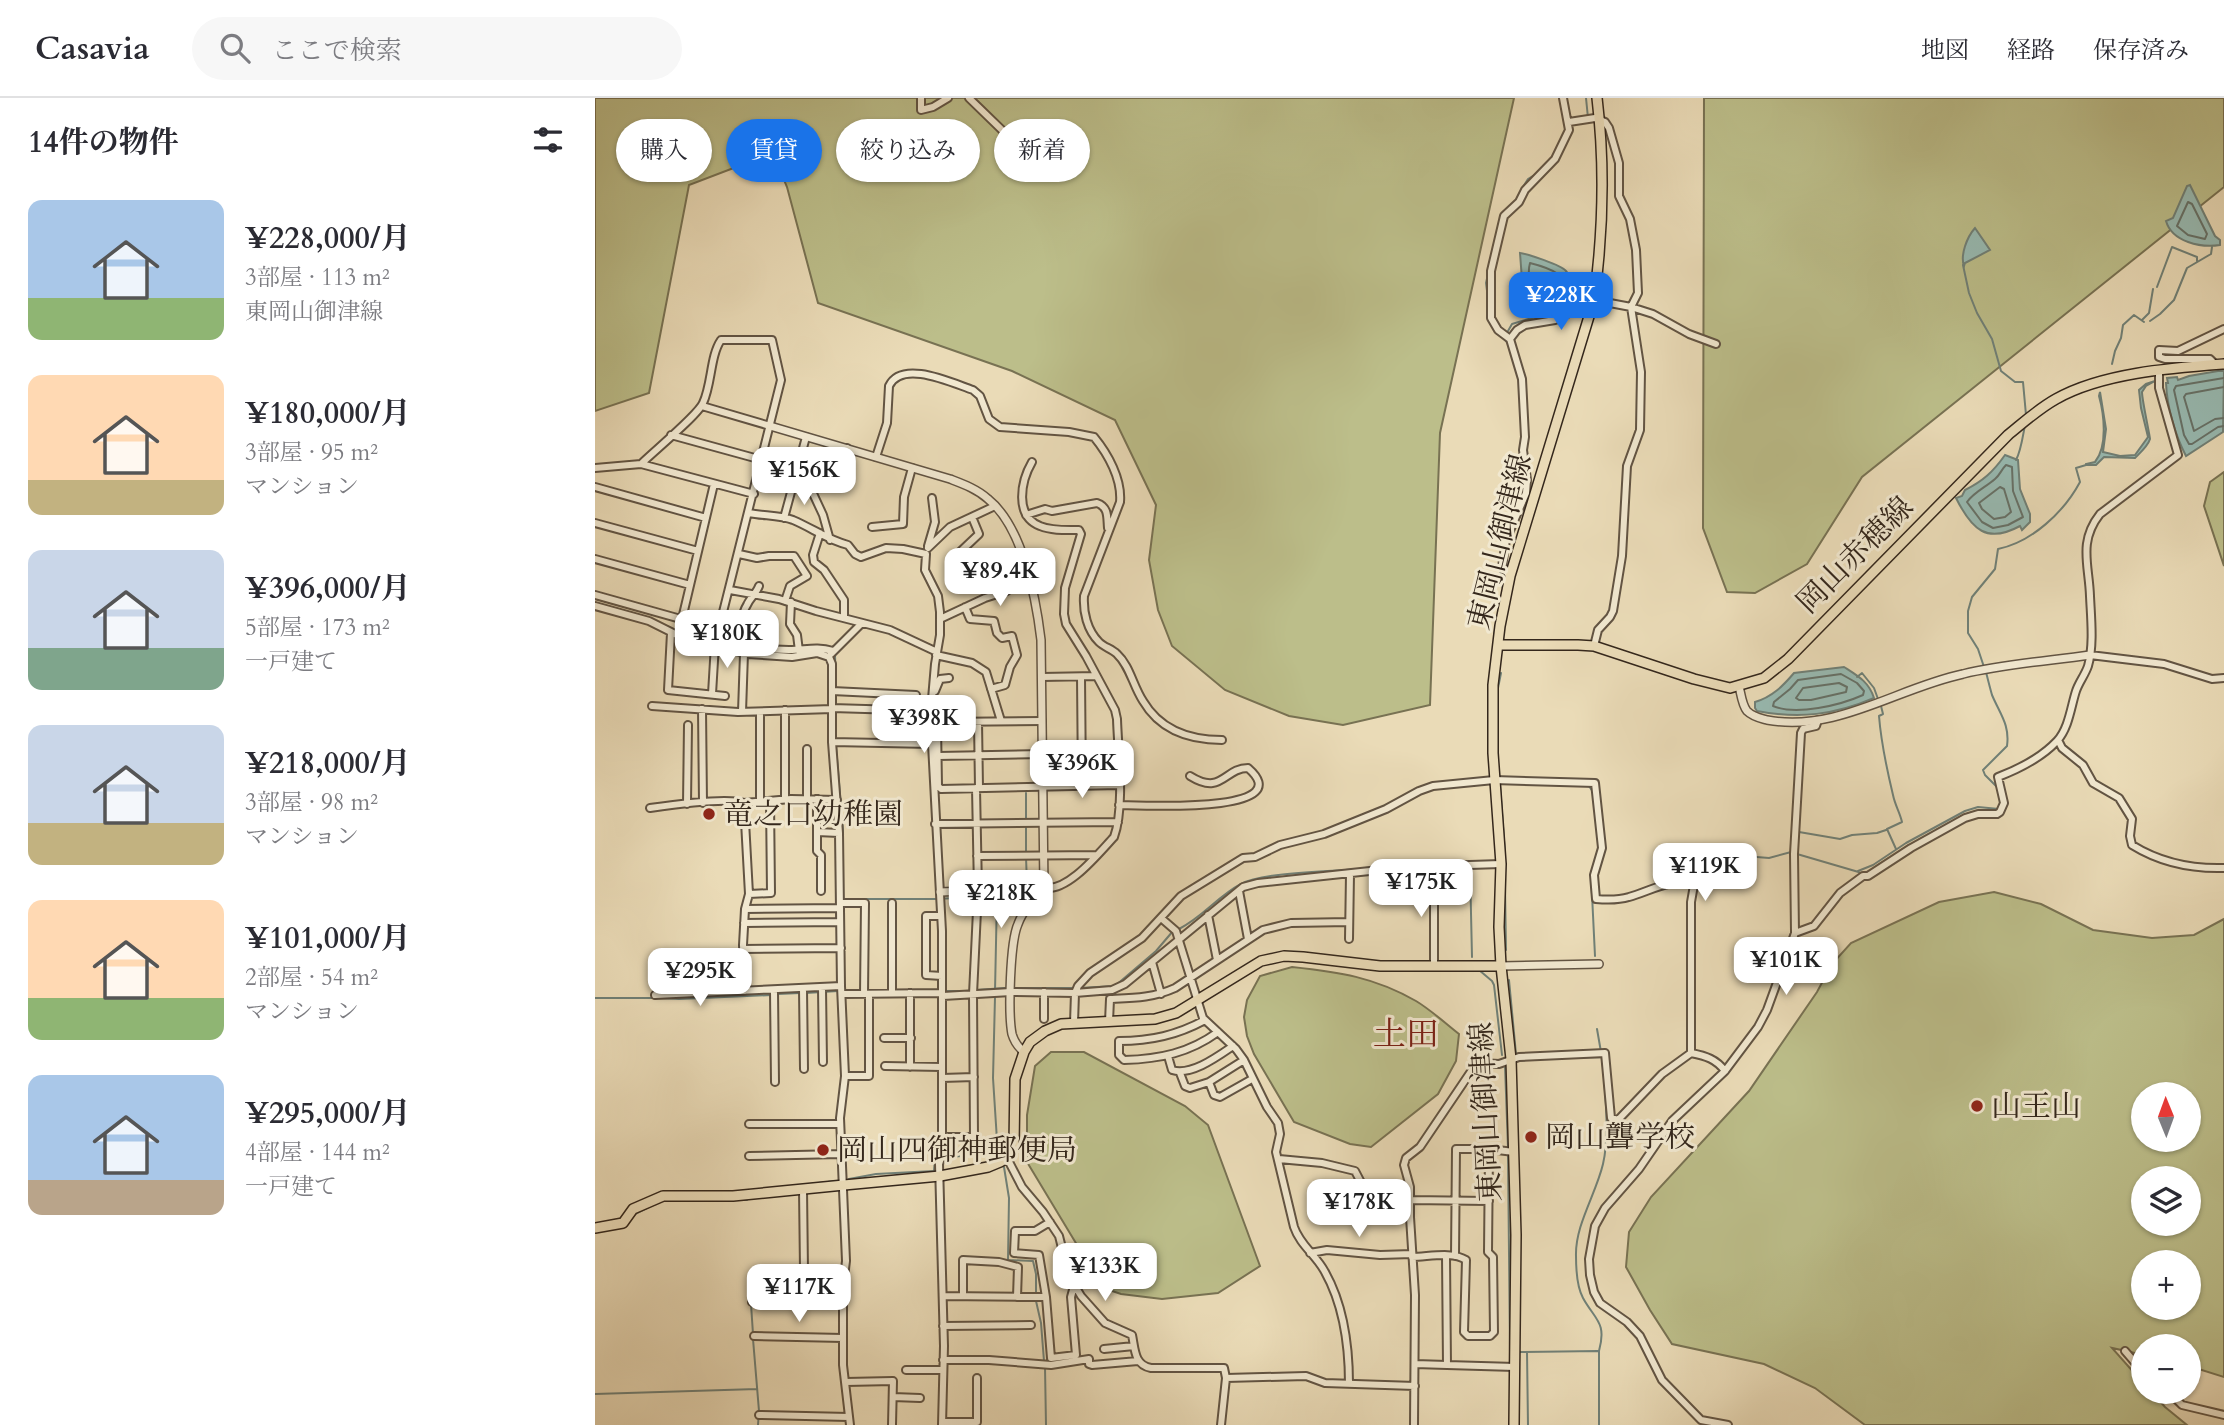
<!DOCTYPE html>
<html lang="ja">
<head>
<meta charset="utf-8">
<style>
  body { margin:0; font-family:Cardo,"Noto Serif JP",serif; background:#f7f7f7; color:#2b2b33; height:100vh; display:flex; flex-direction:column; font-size:26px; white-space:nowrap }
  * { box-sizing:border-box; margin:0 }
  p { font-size:23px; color:#7c7c81 }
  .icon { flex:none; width:38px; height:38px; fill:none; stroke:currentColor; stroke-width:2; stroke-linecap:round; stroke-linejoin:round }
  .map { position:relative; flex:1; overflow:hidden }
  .drawer { display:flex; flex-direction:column; background:#fff; width:595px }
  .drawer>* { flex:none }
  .guide { position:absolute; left:21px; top:21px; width:665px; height:63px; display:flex; gap:14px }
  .needle { width:46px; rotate:359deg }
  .buttons { position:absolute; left:1536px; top:984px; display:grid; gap:14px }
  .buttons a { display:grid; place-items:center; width:70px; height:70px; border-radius:50%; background:#fff; box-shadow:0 2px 5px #0004; font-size:35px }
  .price { position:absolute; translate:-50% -60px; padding:0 16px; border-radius:14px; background:#fff; color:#222; font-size:23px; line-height:46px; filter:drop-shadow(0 2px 4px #0008) }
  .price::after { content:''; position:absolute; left:50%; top:42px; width:21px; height:16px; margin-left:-10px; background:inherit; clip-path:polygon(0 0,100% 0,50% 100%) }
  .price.current { background:#1a73e8; color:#fff }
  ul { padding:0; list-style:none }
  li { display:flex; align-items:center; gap:21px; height:175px; padding:0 28px }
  li span { display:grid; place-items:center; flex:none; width:196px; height:140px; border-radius:14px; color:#555 }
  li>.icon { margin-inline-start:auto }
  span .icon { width:84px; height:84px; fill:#fffc; stroke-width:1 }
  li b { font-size:30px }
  h2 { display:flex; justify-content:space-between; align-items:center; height:84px; padding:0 28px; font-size:30px }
  .pill { padding:0 24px; border-radius:32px; background:#fff; box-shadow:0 2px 5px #0004; font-size:24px; line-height:63px }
  .pill.current { background:#1a73e8; color:#fff }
  header { display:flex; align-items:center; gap:42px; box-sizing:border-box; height:98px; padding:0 35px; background:#fff; border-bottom:2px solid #e1e1e2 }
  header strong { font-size:33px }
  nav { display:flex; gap:38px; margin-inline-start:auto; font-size:24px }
  .search { width:490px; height:63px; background:#f7f7f7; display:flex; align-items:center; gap:18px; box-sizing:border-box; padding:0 24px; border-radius:38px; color:#7c7c81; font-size:26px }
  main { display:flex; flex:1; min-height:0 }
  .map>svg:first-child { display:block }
</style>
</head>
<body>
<header>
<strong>Casavia</strong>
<div class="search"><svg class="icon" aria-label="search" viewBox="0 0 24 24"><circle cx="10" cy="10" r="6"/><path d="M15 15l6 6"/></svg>ここで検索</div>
<nav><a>地図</a><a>経路</a><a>保存済み</a></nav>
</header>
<main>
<section class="drawer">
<h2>14件の物件<svg class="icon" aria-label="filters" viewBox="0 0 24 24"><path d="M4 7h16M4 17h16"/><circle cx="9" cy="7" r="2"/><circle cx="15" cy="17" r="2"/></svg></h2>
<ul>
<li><span style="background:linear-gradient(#a9c7e8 70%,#8fb573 0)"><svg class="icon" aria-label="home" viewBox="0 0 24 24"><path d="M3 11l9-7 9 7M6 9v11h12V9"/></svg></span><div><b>¥228,000/月</b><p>3部屋 · 113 m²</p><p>東岡山御津線</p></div></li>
<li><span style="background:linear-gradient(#ffd9b3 75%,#c2b280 0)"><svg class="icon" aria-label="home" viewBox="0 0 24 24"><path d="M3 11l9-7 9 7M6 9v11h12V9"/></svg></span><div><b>¥180,000/月</b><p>3部屋 · 95 m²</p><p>マンション</p></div></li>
<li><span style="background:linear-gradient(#c9d6e8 70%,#7fa58c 0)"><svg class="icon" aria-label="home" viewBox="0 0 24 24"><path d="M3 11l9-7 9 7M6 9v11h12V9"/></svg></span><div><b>¥396,000/月</b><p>5部屋 · 173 m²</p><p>一戸建て</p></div></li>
<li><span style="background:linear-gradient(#c9d6e8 70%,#c2b280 0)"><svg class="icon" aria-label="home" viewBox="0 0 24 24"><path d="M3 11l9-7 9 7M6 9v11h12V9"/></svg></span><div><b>¥218,000/月</b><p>3部屋 · 98 m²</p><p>マンション</p></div></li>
<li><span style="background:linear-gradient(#ffd9b3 70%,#8fb573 0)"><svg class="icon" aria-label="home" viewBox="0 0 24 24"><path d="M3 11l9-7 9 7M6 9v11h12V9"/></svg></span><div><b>¥101,000/月</b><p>2部屋 · 54 m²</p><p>マンション</p></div></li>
<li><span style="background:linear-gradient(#a9c7e8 75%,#b9a48a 0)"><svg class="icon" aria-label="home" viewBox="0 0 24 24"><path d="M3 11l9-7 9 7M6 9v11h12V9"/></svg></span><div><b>¥295,000/月</b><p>4部屋 · 144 m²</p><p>一戸建て</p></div></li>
</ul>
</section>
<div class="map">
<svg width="1629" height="1327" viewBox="0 0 1629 1327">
  <rect width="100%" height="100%" fill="#eadbb7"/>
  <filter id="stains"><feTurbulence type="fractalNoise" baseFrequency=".00286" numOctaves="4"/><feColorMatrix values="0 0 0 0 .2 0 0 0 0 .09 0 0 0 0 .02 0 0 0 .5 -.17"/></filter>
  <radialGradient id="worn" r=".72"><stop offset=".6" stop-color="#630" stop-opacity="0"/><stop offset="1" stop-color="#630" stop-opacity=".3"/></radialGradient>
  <path fill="#bcbe8a" stroke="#787253" stroke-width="2" fill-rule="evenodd" d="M0 0H919L845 335 835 607 748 627 694 618 630 592 577 548 563 512 554 462 561 407 520 322 417 273 223 205 192 89 178 55 94 87 54 295 0 313Z
    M1109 0H1629V89L1267 379 1212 466 1160 495 1132 494 1108 430Z
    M1629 374V468L1609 408 1615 384Z
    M1399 794 1446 806 1498 832 1557 840 1599 837 1629 821V1279L1594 1268V1248H1549V1257L1517 1250 1549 1286V1293H1556L1570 1309 1592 1327H1270L1220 1290 1169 1266 1077 1246 1055 1212 1031 1169 1034 1134 1056 1099 1154 993 1222 894 1237 866 1256 845 1344 804ZM1549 996H1594V1041H1549ZM1549 1080H1594V1125H1549ZM1549 1164H1594V1209H1549Z
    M697 869C744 874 779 879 821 903 836 912 850 925 864 936L861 963 843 996 776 1049 755 1046 699 1024 659 956 652 938 649 919 652 902 665 878Z
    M456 954H489L590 1008 613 1027 665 1168 623 1195 567 1201 526 1196 508 1190 432 1064V1017L440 968Z"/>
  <path fill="#98bbb3" stroke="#708077" stroke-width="2" d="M1595 87 1620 138 1625 142V147C1606 150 1577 144 1571 123L1578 120 1592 88Z
    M1380 130 1395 152 1370 165 1369 168C1365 157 1372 139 1380 130Z
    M925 155C933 156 966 167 971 173 989 194 954 219 936 222L935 219 927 182Z
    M1623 273H1629L1628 334 1591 358C1580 337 1572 309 1571 285H1573L1572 280 1582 279 1583 282 1594 278Z
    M1560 283 1551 288 1547 294C1547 302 1555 338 1555 341 1553 348 1545 355 1540 360L1509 359 1501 367H1491V366L1500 364C1513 348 1509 316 1504 298L1505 294 1511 331 1508 354 1525 358 1540 357 1553 339 1546 310 1544 292 1551 286Z
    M1410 357 1423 362 1425 391 1435 416V424L1427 432 1425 428C1392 446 1377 432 1361 400L1367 398 1370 392C1388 383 1398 374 1410 357Z
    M1249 569C1263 578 1274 584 1279 600 1240 617 1204 621 1162 613L1160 610V604C1177 599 1188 588 1199 575Z"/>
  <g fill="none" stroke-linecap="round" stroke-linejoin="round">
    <path stroke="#667168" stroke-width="2" d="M1593 104 1597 106 1612 136 1610 141 1593 137 1582 128Z
      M935 165C943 167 956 171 963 176 979 187 955 207 945 212L941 210C938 196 931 179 935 165Z
      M1629 280 1581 288 1579 292 1589 337 1594 346H1597L1623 329 1629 328
      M1629 289 1591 296 1589 299 1599 333 1620 321 1629 320
      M1411 367 1417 369 1418 393 1428 419 1413 427 1398 430 1387 424 1372 404C1379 394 1391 389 1400 381 1405 377 1406 372 1411 367Z
      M1405 389 1409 391 1416 414 1410 419 1399 421 1387 411 1384 405Z
      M1246 576 1262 585 1269 593 1268 597C1246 607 1201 618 1178 608L1179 604 1195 591 1203 582Z
      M1244 585 1252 589 1251 594 1216 602H1204L1201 600 1208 590Z"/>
    <path stroke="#708077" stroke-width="2" d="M991 0 993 20
      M928 89 933 81 941 76
      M1368 167 1374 195 1382 215 1397 241 1406 273 1420 284H1428L1431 317
      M893 176 891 185 893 201
      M1562 189 1577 149 1602 159V163
      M894 221 899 231
      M1547 222 1554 215 1558 191
      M1555 223 1565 216 1579 202 1592 170 1616 156 1617 149
      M913 233 917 226 937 220
      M903 235 914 246
      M1517 266 1520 253 1526 240 1528 227 1539 217 1549 224
      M925 309 927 335
      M1421 362C1426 353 1428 337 1430 327
      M905 472 908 491
      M0 505 23 511
      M35 514 56 521
      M83 534 119 542
      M899 539 900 531
      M124 543 154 553H173
      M240 557 241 590
      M1389 569 1383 551 1373 535V513L1377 499 1400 471 1403 451C1437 444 1469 414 1485 384L1481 370 1491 367
      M1391 574C1393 582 1395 590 1397 597 1405 616 1415 627 1412 648L1388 672 1390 677 1402 689
      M1262 579 1267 575 1279 590 1283 601
      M902 595 906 575
      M241 607V596
      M1286 608 1288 616 1284 618C1286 643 1292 672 1298 697 1300 707 1305 715 1307 724L1292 731 1301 751
      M240 642 241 613
      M241 648 248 733V801H341L379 799
      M927 686 994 688 998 694
      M905 687 910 756
      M431 695V722
      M431 728V754
      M1204 734 1245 741 1257 737 1282 735 1291 732
      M1202 756 1267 775
      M431 759 432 787
      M1000 765 996 776 1000 858
      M842 772 875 771 877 859
      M1263 773 1278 767 1311 745 1370 713 1383 709 1404 711
      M785 776 836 772
      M1102 788 1104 763 1149 758 1174 760 1196 754
      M910 789 911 852
      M403 797 432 794
      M385 798 402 797 400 893
      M1099 823V801
      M584 831C608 819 623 798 646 786 667 774 735 774 761 771
      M884 872 897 883 899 887 907 957
      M914 882 921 956
      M424 890H478
      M484 890 520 888 561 853 578 833
      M381 892 410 890
      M352 893H376
      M211 895 243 893
      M183 896 205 895
      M400 899 398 980 403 1058
      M0 900H58
      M64 900 84 901 177 897
      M1002 931 1006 954
      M1098 951 1099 878
      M961 960 1007 959C1010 990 1015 1036 1008 1066 1001 1096 980 1127 981 1158 981 1171 982 1189 988 1200 1000 1222 1012 1224 1004 1253V1327
      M922 963 942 961
      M910 968 913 1050
      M913 1056 915 1253
      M351 1059 402 1056
      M409 1069 414 1100 413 1162 438 1163 441 1176V1197
      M254 1081 281 1076 339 1073 340 1060 344 1059
      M180 1090 241 1083
      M94 1102H152
      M38 1117 66 1103 74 1102
      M156 1201 159 1172 246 1176
      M441 1203 446 1225 449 1263
      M156 1206 158 1236
      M158 1241 164 1313 163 1327
      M925 1254 1003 1253
      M932 1254 933 1327
      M450 1269 451 1327
      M0 1296 162 1291"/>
    <g stroke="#625443" stroke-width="10">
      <path id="minor" d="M326 0V12L338 9 353 0
        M374 0 409 34
        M974 24 1000 20 1010 24 1014 30 1024 65V98L1035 121 1041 152 1043 195 1036 209 1046 274 1045 332 1032 368 1027 458 1018 513 1015 519 1003 532 999 548
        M915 241 922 232 930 227 960 222 999 202 1036 209 1058 216 1094 236 1121 246
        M1621 267 1615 261H1570L1564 259V252L1583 253 1629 231
        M107 308 175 328
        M76 337 167 362
        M281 359 292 325 294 288C307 261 357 285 378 292L385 298 394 321 405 329 474 334 499 339C513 356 527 381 525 404L489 498C488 514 492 532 504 544 509 549 517 551 522 556 535 568 538 588 548 603 565 632 595 642 627 642
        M437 364C426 383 419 418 445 428 457 433 472 432 484 432L486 436 470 490 469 516 471 526 491 558 520 612 522 621C523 654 530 709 519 739 503 756 473 794 449 790
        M46 366C58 354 103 317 108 305 117 286 115 258 126 242H177L186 282 120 546 117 596
        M0 370 46 366 159 396
        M203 370 235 379
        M218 374 215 389 228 417 235 442
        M245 375 252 350
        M0 389 111 420
        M154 415C168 418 185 417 198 422 217 430 233 442 253 447L260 456 266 459 291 450 308 451 331 456 330 472 343 498 345 514V537L340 566 337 601V646L347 833V1057L344 1066 349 1248 347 1327
        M431 417 450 411 457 413 502 405C514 409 512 420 513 430
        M189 420 211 339
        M0 425 103 453
        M277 429 308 426 309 399 317 370
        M225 435 218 457 219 464 229 472 249 502V519
        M333 448 340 424 337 400
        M333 450 355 429 400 408
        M365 454 384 436 377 419
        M144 456 162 460 174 458H199L212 478 195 488 190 503
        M0 461 95 487
        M915 478 907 469 911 442 931 395 932 382 928 352 930 339 927 281 915 241 903 232 896 220V173L909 118 924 104 930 92 960 61 974 32 968 0
        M135 492 184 501 221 513 295 532 342 554
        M0 497 125 532
        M196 504 195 526 202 537 204 553
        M0 508 54 523 88 540 153 556 197 559 222 555 234 559
        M370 509 375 521 399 523 402 535 407 540 417 538 422 557 415 569 410 587 396 591
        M87 521 119 386
        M345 521 390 500 412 493 428 462
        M76 535 73 592 130 598
        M123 539C147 546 169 552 194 552 211 552 221 548 238 553
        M146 546C146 534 145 518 152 507 155 500 161 496 164 488
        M236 556 267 525
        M341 557 377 565 391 574 406 623
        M1495 557 1569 566 1617 581 1629 580
        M234 559 237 566V644L244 735 246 888 250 978 245 1020 251 1163 248 1187V1267L255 1327
        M447 579 501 578
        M486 579 487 688
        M237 593 321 597
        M340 593 345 581 354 580
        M57 608 143 614 237 611
        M237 610 337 613
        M107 611 108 705
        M147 614 149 555
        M165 614V704
        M447 623 344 624 342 627 343 688 346 691 524 687
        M383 624 384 690
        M1463 642 1467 650 1488 667 1498 685 1524 700 1537 721 1535 738 1537 747C1566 765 1596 771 1629 770
        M237 644 337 646
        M212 651V701
        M343 658 448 656
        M190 701V612
        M222 701V753L226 757V793
        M92 706 93 627
        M524 707C541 707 707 717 653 670 629 670 627 698 595 678
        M55 710C76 707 132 699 149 705
        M340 726 523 724
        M222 734 244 735
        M382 758 502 757
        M839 769V868
        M644 793 653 841
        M154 796 176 795 175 703
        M245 805H270L269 896
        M297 805V895
        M150 811 245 810
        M613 817 622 862
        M346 818H331V877L347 878
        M566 820 581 833 608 920 641 951 649 962 672 1009 683 1025 685 1036 681 1054 699 1129C705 1147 721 1157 730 1174 748 1206 754 1249 754 1286
        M149 825 245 824
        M1200 835 1219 828 1245 795 1268 778H1273L1316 750 1370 720 1383 716H1402L1405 714 1409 705 1403 679C1424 671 1446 660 1462 643 1474 630 1476 608 1481 593 1484 584 1490 577 1493 568 1499 547 1496 520 1495 498 1494 467 1483 444 1505 416L1583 357 1564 290V274
        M754 841 755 776
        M148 851 246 850
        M557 864 566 896
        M227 890 228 964
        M208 891 209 971
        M150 893 148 847 150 811 154 796 149 705 196 701 242 702
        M179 893 180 984
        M449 894V921
        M315 895V969
        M247 896 347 895
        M60 897 246 888
        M348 898 416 894 480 895 483 888 495 875 547 840 586 798 648 760 660 759 685 747 729 736 791 711 824 693 838 688 899 682 1000 685 1007 750 999 777 1001 801C1012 802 1024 802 1034 799 1056 793 1076 779 1099 787L1096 804V955L1067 976 1023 1022 1016 1020 1010 955 924 959 904 966 885 965 879 969 825 1049 811 1060 809 1067 815 1089V1119L820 1197 819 1327
        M610 922C582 937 556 943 524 943V957L529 962C565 961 594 955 623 934
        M514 924 515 901C538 900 558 900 580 890L668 832 696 825 754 824
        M479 925 480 895 517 892 530 886 648 789 663 785 812 769 906 766
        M289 940H316
        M1096 955C1111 958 1121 961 1130 973
        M573 958 577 972C596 978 622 959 638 948
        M290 968 347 969
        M585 975 590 988 595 990 614 984 649 962
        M250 978H274V896
        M347 980 379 979
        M614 984 619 997 625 999 657 981
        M154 1026H245
        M347 1039H379L378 896 383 792 381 690
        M154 1058 246 1056
        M412 1060 427 1089 448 1114 464 1138 474 1178 486 1198 510 1225 537 1237C540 1251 539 1267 556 1270H629L631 1280 626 1327
        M684 1061 727 1065 760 1073 771 1094 815 1089
        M208 1091 209 1173
        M815 1102 894 1103
        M455 1124 440 1133H420L419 1155 444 1157 451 1199 456 1260 481 1257 476 1199 479 1188
        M715 1155 732 1152 785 1157 817 1156
        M860 1158 861 1051H894L919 1054
        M817 1159C833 1159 857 1153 871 1162L869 1234 873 1238H895L899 1234 898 1159 893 1154 894 1051
        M192 1184 248 1187
        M348 1198 451 1199
        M368 1198V1162L404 1164 423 1169 422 1199
        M157 1204 248 1205
        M348 1228 436 1227
        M159 1238 248 1240
        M509 1251 539 1248
        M1530 1253 1549 1275
        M348 1262H394L456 1267 494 1261V1266L497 1267 543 1263
        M820 1266 852 1267 851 1158
        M852 1267 920 1269
        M311 1272H347
        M631 1280 711 1278 730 1285 820 1288
        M251 1284 298 1283 297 1327
        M1573 1293 1587 1307 1629 1317
        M298 1299 325 1300
        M164 1317 254 1319
        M347 1324H382V1280
        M1133 1327 1106 1322 1067 1282 1045 1238 1032 1224 1005 1205 999 1194 995 1177 994 1161 1000 1128 1010 1110 1044 1071 1077 1023 1130 973 1163 929 1172 912 1200 835 1199 756 1206 635 1208 631 1221 628 1223 622"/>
    </g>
    <g stroke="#625443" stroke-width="10">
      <path id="tertiary" d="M175 328 355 381C368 386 382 391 393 401 428 429 441 500 446 542L449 790C439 801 428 812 423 826 415 844 413 915 417 936 419 943 423 949 429 954
        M1144 588C1146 596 1147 607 1152 613 1158 619 1165 620 1172 622 1241 635 1302 590 1368 576 1409 566 1453 563 1495 557
        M345 794 449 790
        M906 868 1004 866"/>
    </g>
    <g stroke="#34271c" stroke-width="12">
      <path id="primary" d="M903 547H983L999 548 1099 581 1135 590 1169 580 1193 561 1413 337C1429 324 1443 311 1461 301 1507 275 1576 270 1629 266
        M0 1130 28 1125 38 1111 68 1098H138L249 1087 345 1078 393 1069 405 1064 412 1060 419 1047 420 981 429 954 435 944 450 933 466 926 560 921 581 915 666 863 689 858 708 859 785 868H906
        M919 1327 921 1137 916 961 906 868 904 829 906 766 898 655V587L905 528 915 478 999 202C1008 136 1010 67 1002 0"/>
    </g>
    <use href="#minor" stroke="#f1e8d0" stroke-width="6"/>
    <use href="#tertiary" stroke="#f1e8d0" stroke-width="7"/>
    <use href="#primary" stroke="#eadbb7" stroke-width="9"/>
  </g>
  <g fill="#8f2418" stroke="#f1e8d0" stroke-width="2.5">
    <circle cx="114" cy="716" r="7"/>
    <circle cx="1382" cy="1008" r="7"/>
    <circle cx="936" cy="1039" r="7"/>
    <circle cx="228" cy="1052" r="7"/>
  </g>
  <g text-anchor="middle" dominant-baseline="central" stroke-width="6" stroke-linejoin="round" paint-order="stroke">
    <g font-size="30" fill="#34271c" stroke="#f1e8d0">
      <text transform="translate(905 444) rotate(-76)">東岡山御津線</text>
      <text transform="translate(1260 457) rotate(-45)">岡山赤穂線</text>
      <text transform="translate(891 1014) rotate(-93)">東岡山御津線</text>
    </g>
    <g font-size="30" fill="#34271c" stroke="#f1e8d0" text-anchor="start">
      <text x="128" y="716">竜之口幼稚園</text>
      <text x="1396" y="1008">山王山</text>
      <text x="950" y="1039">岡山聾学校</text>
      <text x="242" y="1052">岡山四御神郵便局</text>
    </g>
    <g font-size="33" fill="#7a1f14" stroke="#f1e8d0">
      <text x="811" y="936">土田</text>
    </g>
  </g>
  <rect width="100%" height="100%" filter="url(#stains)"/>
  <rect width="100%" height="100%" fill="url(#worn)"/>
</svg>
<div class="buttons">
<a><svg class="needle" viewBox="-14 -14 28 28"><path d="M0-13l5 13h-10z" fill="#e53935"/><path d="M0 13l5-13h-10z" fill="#7c7c81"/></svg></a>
<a><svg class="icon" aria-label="layers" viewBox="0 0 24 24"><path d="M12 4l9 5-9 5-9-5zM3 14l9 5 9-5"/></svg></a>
<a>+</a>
<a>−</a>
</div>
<b class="price current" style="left:966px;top:234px">¥228K</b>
<b class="price" style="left:209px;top:409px">¥156K</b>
<b class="price" style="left:405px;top:510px">¥89.4K</b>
<b class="price" style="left:132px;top:572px">¥180K</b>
<b class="price" style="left:329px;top:657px">¥398K</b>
<b class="price" style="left:487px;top:702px">¥396K</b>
<b class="price" style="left:1110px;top:805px">¥119K</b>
<b class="price" style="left:826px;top:821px">¥175K</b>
<b class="price" style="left:406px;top:832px">¥218K</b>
<b class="price" style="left:1191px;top:899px">¥101K</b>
<b class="price" style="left:105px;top:910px">¥295K</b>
<b class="price" style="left:764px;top:1141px">¥178K</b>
<b class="price" style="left:510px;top:1205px">¥133K</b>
<b class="price" style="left:204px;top:1226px">¥117K</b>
<div class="guide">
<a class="pill">購入</a>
<a class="pill current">賃貸</a>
<a class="pill">絞り込み</a>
<a class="pill">新着</a>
</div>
</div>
</main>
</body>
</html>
